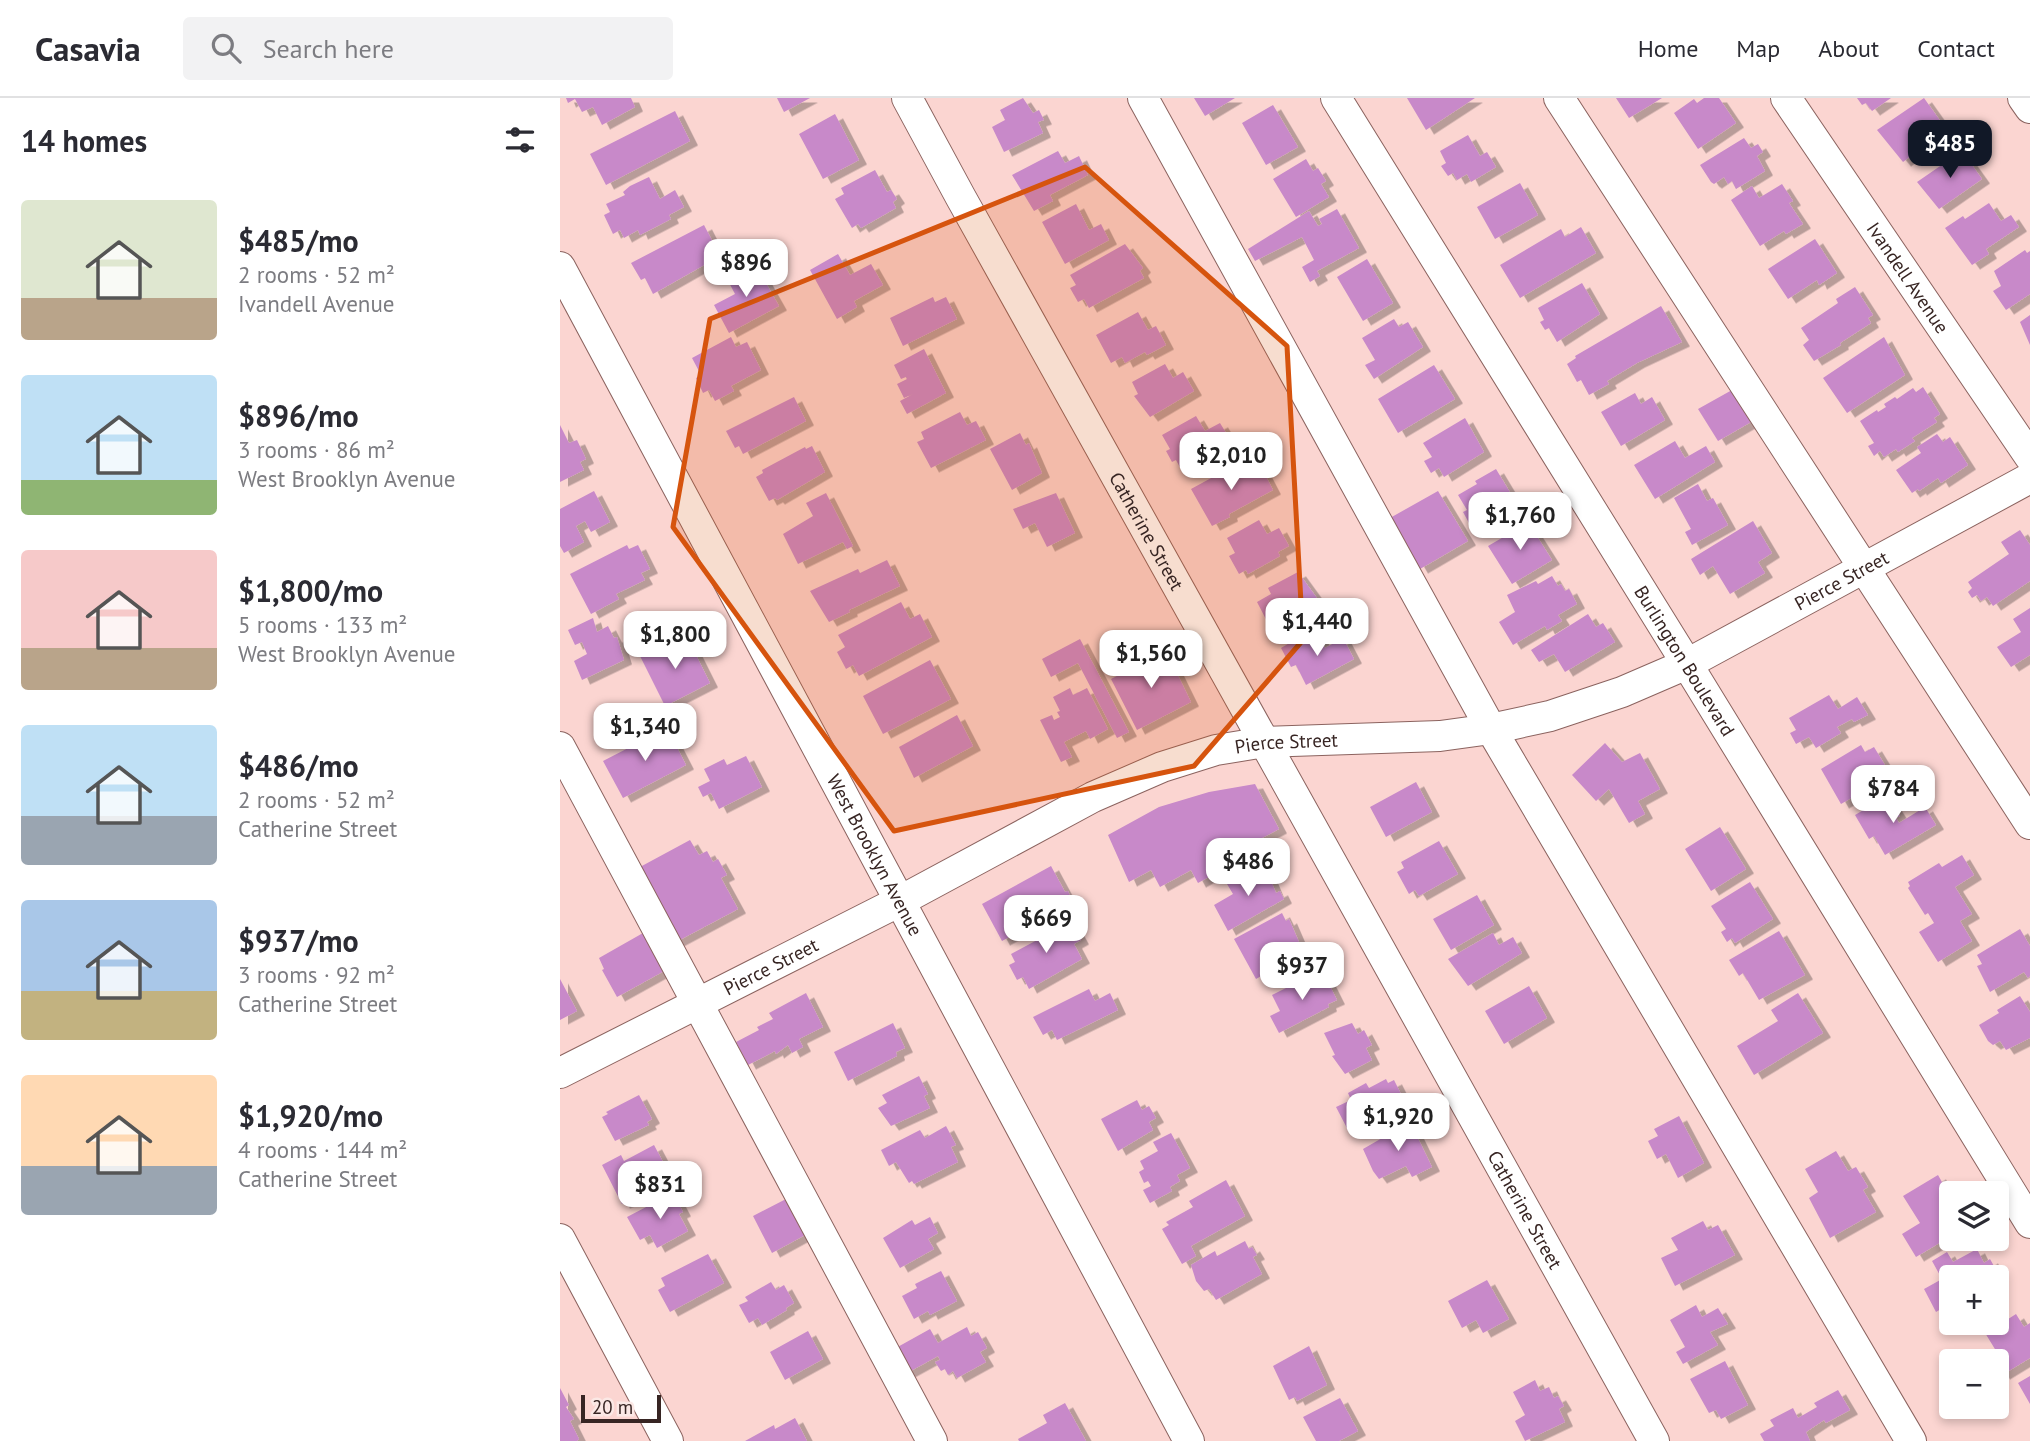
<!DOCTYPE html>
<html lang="en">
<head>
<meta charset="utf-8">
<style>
  body { margin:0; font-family:"PT Sans",sans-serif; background:#f2f2f3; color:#2b2b33; height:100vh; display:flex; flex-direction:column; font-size:26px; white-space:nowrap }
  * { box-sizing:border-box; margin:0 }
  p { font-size:23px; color:#7c7c81 }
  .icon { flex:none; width:38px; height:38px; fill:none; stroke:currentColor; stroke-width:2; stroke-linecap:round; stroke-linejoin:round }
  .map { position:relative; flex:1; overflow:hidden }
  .panel { display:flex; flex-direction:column; background:#fff; width:560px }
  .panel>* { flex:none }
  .tools { position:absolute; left:1379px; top:1083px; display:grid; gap:14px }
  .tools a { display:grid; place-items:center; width:70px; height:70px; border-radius:7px; background:#fff; box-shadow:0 4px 10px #0003; font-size:35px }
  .scale { position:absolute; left:21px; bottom:18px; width:80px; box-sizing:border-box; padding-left:7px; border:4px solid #372523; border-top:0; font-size:19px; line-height:24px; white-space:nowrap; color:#372523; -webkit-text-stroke:5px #fbe8e5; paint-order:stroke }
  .price { position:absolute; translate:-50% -60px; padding:0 16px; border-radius:14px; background:#fff; color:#222; font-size:23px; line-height:46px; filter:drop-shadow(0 2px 4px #0008) }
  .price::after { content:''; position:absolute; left:50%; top:42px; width:21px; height:16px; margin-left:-10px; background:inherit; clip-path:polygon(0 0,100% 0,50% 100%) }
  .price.on { background:#111827; color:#fff }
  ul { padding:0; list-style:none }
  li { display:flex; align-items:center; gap:21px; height:175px; padding:0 21px }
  li span { display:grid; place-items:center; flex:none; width:196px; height:140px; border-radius:7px; color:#555 }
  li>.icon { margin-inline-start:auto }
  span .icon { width:84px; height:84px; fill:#fffc; stroke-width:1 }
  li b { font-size:30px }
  h2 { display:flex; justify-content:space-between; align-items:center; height:84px; padding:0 21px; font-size:30px }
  header { display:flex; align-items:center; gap:42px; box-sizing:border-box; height:98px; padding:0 35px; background:#fff; border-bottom:2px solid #e1e1e2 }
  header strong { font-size:33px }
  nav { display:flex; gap:38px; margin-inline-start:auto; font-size:24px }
  .search { width:490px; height:63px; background:#f2f2f3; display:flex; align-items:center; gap:18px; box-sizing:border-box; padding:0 24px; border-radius:7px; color:#7c7c81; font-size:26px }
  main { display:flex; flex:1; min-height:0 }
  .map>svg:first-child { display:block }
</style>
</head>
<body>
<header>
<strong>Casavia</strong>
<div class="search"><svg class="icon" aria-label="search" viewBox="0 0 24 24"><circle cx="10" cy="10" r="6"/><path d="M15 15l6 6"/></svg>Search here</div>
<nav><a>Home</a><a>Map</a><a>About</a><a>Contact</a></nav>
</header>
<main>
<section class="panel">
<h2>14 homes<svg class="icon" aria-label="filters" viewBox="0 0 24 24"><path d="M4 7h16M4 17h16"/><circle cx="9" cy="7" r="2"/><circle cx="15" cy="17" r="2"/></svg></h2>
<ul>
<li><span style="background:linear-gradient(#dfe7d0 70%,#b9a48a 0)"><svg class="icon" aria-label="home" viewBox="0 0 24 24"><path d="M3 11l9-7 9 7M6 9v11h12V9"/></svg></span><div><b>$485/mo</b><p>2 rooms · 52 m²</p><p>Ivandell Avenue</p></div></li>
<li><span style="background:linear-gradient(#bfe0f5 75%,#8fb573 0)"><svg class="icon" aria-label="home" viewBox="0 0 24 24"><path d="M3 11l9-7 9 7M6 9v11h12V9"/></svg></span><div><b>$896/mo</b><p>3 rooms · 86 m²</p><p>West Brooklyn Avenue</p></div></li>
<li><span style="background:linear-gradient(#f6c9c9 70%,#b9a48a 0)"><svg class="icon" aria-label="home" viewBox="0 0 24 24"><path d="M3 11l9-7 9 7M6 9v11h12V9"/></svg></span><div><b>$1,800/mo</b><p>5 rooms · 133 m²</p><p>West Brooklyn Avenue</p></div></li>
<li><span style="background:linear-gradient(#bfe0f5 65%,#9aa5b1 0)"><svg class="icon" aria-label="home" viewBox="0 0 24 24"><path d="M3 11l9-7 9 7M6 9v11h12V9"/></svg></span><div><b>$486/mo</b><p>2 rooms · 52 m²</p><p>Catherine Street</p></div></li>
<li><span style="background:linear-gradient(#a9c7e8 65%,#c2b280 0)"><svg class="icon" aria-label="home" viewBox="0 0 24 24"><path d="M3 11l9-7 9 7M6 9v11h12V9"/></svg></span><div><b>$937/mo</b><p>3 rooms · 92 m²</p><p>Catherine Street</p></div></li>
<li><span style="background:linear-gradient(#ffd9b3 65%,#9aa5b1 0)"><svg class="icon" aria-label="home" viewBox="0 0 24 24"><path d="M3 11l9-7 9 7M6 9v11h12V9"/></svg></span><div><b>$1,920/mo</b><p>4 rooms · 144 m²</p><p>Catherine Street</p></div></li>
</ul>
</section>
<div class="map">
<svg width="1470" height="1343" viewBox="0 0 1470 1343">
  <defs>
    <filter id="shadow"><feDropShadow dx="8" dy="4.5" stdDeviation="0" flood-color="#0004"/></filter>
  </defs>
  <rect width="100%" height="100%" fill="#fbd5d1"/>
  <path fill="#c889c9" filter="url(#shadow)" d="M6 0H71L75 9 42 27 33 9 22 14 15 1 8 5Z
    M217 0H250L224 14Z
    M463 0 473 15 479 12 484 22 478 24 483 35 444 54 432 29 445 22 440 12Z
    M634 0H675L645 18Z
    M847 0H915L866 32Z
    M1056 0H1102L1069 20Z
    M1144 0H1159L1176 25 1138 51 1114 15 1134 1 1137 5Z
    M1297 0H1331L1312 13 1306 5 1302 7Z
    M1364 0 1386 31 1343 64 1317 32Z
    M713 7 738 49 706 67 682 25Z
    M115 13 130 43 46 87 30 56Z
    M275 16 299 62 263 81 239 36Z
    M908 37 920 58 927 54 936 69 911 84 907 76 897 82 893 75 888 78 881 68 886 65 880 53Z
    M1184 40 1191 50 1198 46 1203 54 1197 58 1205 73 1176 91 1172 83 1168 86 1164 79 1154 86 1151 84 1140 67Z
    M498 53 505 65 519 58 528 77 490 97 493 103 474 113 452 77Z
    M1402 53 1422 81 1379 111 1357 84Z
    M746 61 753 73 758 70 766 83 761 86 769 99 736 119 713 81Z
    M315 72 327 94 331 92 337 101 333 104 336 110 301 130 298 126 292 130 275 101 284 96 281 90Z
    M89 79 100 101 115 92 124 109 109 117 111 121 80 137 78 132 64 140 60 132 53 136 44 117 50 114 46 106 65 97 63 94 70 88Z
    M960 85 978 117 935 141 917 109Z
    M1222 86 1233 103 1229 105 1243 126 1226 136 1224 133 1200 148 1171 102 1192 88 1199 100Z
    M1429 105 1441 123 1451 117 1459 129 1426 151 1429 156 1412 167 1385 130 1403 118 1405 121Z
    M516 106 529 132 541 126 549 142 505 166 482 124Z
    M777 111 799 150 757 173 760 178 750 184 742 169 754 162 742 139 695 163 688 151 749 113 758 128 762 126 759 121Z
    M144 127 160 158 93 196 85 180 81 182 71 165Z
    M1021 129 1036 155 960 200 940 167 1001 131 1005 139Z
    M1255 141 1277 175 1259 187 1257 182 1228 201 1208 171Z
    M565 146 583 170 580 173 584 180 529 210 524 201 518 204 510 190 516 187 510 177Z
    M1465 152 1467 155 1470 153V196L1446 212 1433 193 1441 188 1434 173Z
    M278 156 290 177 311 166 323 187 294 203 297 209 277 221 250 172Z
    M807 161 833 205 803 223 777 179Z
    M194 164 219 208 169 235 154 207 175 196 166 179Z
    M1022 185 1040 216 997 244 989 230 985 232 980 224 984 222 978 210Z
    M1295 189 1313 217 1308 220 1311 225 1280 245 1281 247 1254 263 1243 247 1249 242 1241 230 1278 205 1276 201Z
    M373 199 375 204 386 199 397 221 343 248 330 220Z
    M1101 208 1122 244 1077 265 1047 283 1049 286 1029 297 1021 282 1017 284 1007 266 1016 260 1015 258Z
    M578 214 588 232 596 228 606 247 587 257 585 254 565 265 562 259 551 265 536 237Z
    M1470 217V247L1460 224Z
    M834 221 839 229 848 224 863 249 814 281 805 267 815 262 802 240Z
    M171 239 176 249 187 244 201 272 171 288 174 293 155 303 149 292 143 295 136 280 141 277 132 260Z
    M1324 239 1345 277 1287 315 1263 280Z
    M364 251 386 295 347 316 340 303 353 296 344 300 337 286 347 281 346 279 341 281 334 267Z
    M605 266 613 280 623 274 634 293 590 319 574 298 578 296 572 284Z
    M874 267 895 301 838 335 818 301Z
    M1363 289 1380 316 1374 320 1377 324 1352 340 1355 343 1338 354 1336 351 1324 359 1320 353 1314 358 1308 348 1314 345 1300 323 1317 312 1318 314 1326 309 1324 306 1335 299 1337 301 1353 290 1356 294Z
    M1172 292 1191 324 1158 343 1138 311Z
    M1075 295 1081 306 1092 299 1105 322 1061 348 1041 314Z
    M234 299 246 323 183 356 179 348 175 350 166 333Z
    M400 314 407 327 416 323 426 342 371 370 357 344 364 341 361 334Z
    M636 318 645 333 660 325 671 343 621 371 616 362 612 364 606 353 610 351 602 337Z
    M905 320 924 354 884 379 879 370 871 375 864 363 872 359 863 345Z
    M0 327 9 345 17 342 26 361 20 364 24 372 0 384Z
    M460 335 466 347 469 345 482 375 452 392 430 351Z
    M1377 336 1383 344 1390 339 1408 367 1381 385 1378 380 1359 393 1358 391 1352 395 1336 372 1361 355 1357 349Z
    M1115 343 1125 360 1146 348 1155 364 1095 401 1074 367Z
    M252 348 265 374 217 402 215 400 209 403 196 379 203 375 202 372 245 349 246 351Z
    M675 367 680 377 700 367 713 392 669 416 670 419 652 428 631 391Z
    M936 371 960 411 921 434 914 422 909 425 903 414 907 412 898 397 917 386 915 383Z
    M1138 386 1147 403 1153 400 1168 427 1132 447 1125 434 1131 431 1114 400Z
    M34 393 50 424 31 434 25 423 16 428 24 444 4 455 0 448V411Z
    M878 393 908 443 860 471 830 420Z
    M266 395 293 448 287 451 283 444 238 466 223 436 253 418 246 405Z
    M496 395 515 435 487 449 475 425 463 431 453 411Z
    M966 421 992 462 952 486 928 448 947 437 945 434Z
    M699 422 707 436 719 430 729 448 718 454 720 458 688 476 686 472 679 476 669 458 675 455 667 440Z
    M1193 423 1212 455 1198 464 1205 475 1170 496 1153 468 1140 477 1131 461Z
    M1460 432 1470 447V483L1433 508 1427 499 1421 503 1417 497 1412 500 1408 494 1412 490 1408 484 1449 456 1441 444Z
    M67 447 69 451 78 447 90 471 81 475 85 482 56 496 59 501 31 516 10 476Z
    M327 462 340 488 289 512 290 514 269 524 250 493 298 471 300 475Z
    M738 474 762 507 729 525 727 523 711 531 697 504 711 496 708 490Z
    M992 478 998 488 1001 486 1005 493 1009 491 1017 506 998 517 1002 523 987 532 985 528 953 547 939 524 955 514 947 497 976 483 978 486Z
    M341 504 350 521 360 516 372 539 299 578 293 567 286 571 277 554 285 549 278 537Z
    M1470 510V557L1451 569 1437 549 1461 534 1453 521Z
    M1028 516 1036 529 1043 525 1055 544 1005 574 994 556 979 564 971 552Z
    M33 520 37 534 48 528 54 540 57 539 64 562 22 582 14 563 27 556 22 544 15 547 8 532Z
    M759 538 765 550 783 540 794 561 746 587 736 567 731 569 721 550 738 540 742 547Z
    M118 539 123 549 130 545 150 585 105 608 80 558Z
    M520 541 569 634 557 640 518 565 491 579 482 561Z
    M606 553 631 604 577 632 551 581Z
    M370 562 391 601 323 636 303 598Z
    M510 590 513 597 527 590 548 631 530 641 526 633 504 644 512 659 501 664 480 622 492 617 494 622 500 619 497 614 500 613 493 599Z
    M1269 597 1278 611 1297 599 1308 617 1294 624 1292 621 1277 629 1281 635 1256 650 1249 639 1236 646 1230 635 1236 632 1229 620Z
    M397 617 413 648 354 680 339 649Z
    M107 630 126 667 63 700 43 663Z
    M1045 645 1062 664 1080 655 1100 691 1078 703 1085 716 1069 725 1049 691 1036 703 1012 677Z
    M1301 647 1305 654 1314 649 1331 677 1281 706 1261 671Z
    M186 658 202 689 159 711 151 695 143 699 138 689 150 683 144 671 164 661 167 667Z
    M856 684 872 714 826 739 810 709Z
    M695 686 719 731 681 751 679 746 672 750 678 760 668 765 663 755 658 758 665 770 638 785 631 772 600 789 591 772 569 784 548 737 599 709 649 694Z
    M1327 698 1340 718 1336 720 1339 725 1365 709 1376 727 1325 757 1314 738 1309 741 1295 717Z
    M1160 729 1186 771 1151 793 1125 751Z
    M130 742 139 757 147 753 153 764 158 761 167 777 161 780 178 811 114 845 80 769Z
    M879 743 898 776 859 798 855 792 849 796 837 774 844 770 841 764Z
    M1402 757 1414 777 1395 789 1412 816 1400 823 1412 843 1378 864 1359 834 1374 825 1368 815 1365 817 1348 790 1350 788 1348 784 1379 765 1382 769Z
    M704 766 716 795 720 793 724 801 668 833 654 807 673 796 667 786Z
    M491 768 505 794 508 793 511 800 508 801 510 806 442 843 422 806Z
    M1190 784 1213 821 1175 845 1172 840 1167 844 1161 834 1166 831 1151 808Z
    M917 797 934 827 891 852 873 821Z
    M722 815 726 823 729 821 739 844 724 852 729 862 696 881 674 841Z
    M501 821 510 836 516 833 521 842 514 846 522 861 469 891 463 879 457 882 449 867 455 864 451 856 479 841 476 835Z
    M1460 831 1470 848V878L1468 880 1464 874 1430 894 1417 868 1422 866 1417 857Z
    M1219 833 1245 877 1199 902 1183 875 1179 878 1169 862Z
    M83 835 104 873 57 899 42 872 44 871 39 860Z
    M933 835 939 847 953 839 962 855 908 888 888 861Z
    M756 875 761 885 767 882 777 902 768 906 769 909 719 935 710 918 720 913 712 897Z
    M0 881 17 913 0 922Z
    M969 888 987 920 944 946 925 913Z
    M529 891 535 903 550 895 558 912 497 942 492 932 483 937 473 919Z
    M246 895 263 929 239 941 243 949 232 955 228 947 216 956 215 953 188 967 176 944 199 932 197 929 213 921 209 915Z
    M1238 895 1263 935 1194 977 1177 948 1218 923 1211 912Z
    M1460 898 1470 914V940L1446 952 1440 943 1433 947 1428 943 1419 927 1439 915 1437 912Z
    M333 925 345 950 336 954 337 958 288 983 274 954Z
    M792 925 798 936 804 932 812 947 806 950 812 962 785 976 772 958 775 957 764 935Z
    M359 978 368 996 364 998 370 1010 331 1028 318 1010 327 1005 322 997Z
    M826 981 828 985 834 982 844 1002 838 1004 844 1017 803 1035 799 1026 788 1032 776 1009 791 1002 788 995 806 985 809 990Z
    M79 997 92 1021 87 1024 89 1027 55 1043 42 1019 48 1016 46 1014Z
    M577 1002 582 1012 589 1008 596 1020 589 1024 593 1032 558 1053 541 1021Z
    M1119 1018 1144 1065 1118 1080 1106 1056 1097 1061 1088 1043 1098 1038 1094 1031Z
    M850 1024 872 1069 852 1079 846 1068 819 1081 813 1073 803 1051Z
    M386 1028 396 1047 391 1049 398 1064 354 1086 352 1083 349 1085 336 1064 329 1068 321 1052 360 1032 365 1040Z
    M611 1035 630 1070 617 1077 620 1083 610 1089 612 1093 590 1105 583 1092 591 1088 588 1083 584 1085 579 1074 584 1071 580 1063 598 1053 593 1044Z
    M94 1047 110 1077 104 1080 105 1082 80 1092 81 1097 62 1106 42 1067 61 1057 64 1063Z
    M1276 1053 1288 1073 1296 1069 1308 1089 1303 1092 1316 1114 1270 1140 1249 1100 1258 1094 1245 1071Z
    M1378 1077 1391 1100V1138L1356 1159 1342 1136 1360 1125 1343 1098Z
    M666 1082 685 1118 631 1148 636 1158 622 1166 602 1131 609 1127 606 1124 633 1109 629 1103Z
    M113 1095 123 1114 119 1116 128 1133 97 1150 90 1137 80 1142 67 1119Z
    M226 1101 245 1137 212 1155 193 1118Z
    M370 1119 378 1135 368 1141 374 1151 340 1170 323 1140 352 1122 355 1127Z
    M1143 1123 1148 1132 1158 1127 1175 1157 1115 1188 1101 1160 1118 1152 1111 1140Z
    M685 1143 689 1151 692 1149 697 1157 693 1159 702 1176 656 1202 649 1191 644 1193 636 1183 631 1167 655 1153 657 1158Z
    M1417 1151 1424 1165 1430 1161 1439 1177 1434 1180H1391V1205L1376 1214 1364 1191 1382 1181 1372 1163 1387 1154 1393 1164Z
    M148 1156 164 1185 110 1214 98 1192 105 1188 101 1180Z
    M381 1173 397 1203 370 1217 368 1213 354 1221 342 1198 357 1190 355 1186Z
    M927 1182 949 1221 923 1235 916 1222 902 1230 888 1203Z
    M211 1184 216 1192 224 1187 234 1205 226 1210 227 1212 202 1227 198 1220 189 1225 179 1207 188 1203 185 1199Z
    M1136 1207 1142 1219 1158 1210 1168 1226 1150 1234 1158 1247 1123 1266 1116 1254 1125 1249 1110 1222Z
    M1437 1216 1442 1225 1456 1216 1464 1229 1470 1225V1260L1442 1277 1437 1268V1264L1441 1261 1419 1225H1437Z
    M407 1229 411 1238 418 1234 427 1250 420 1254 426 1264 397 1280 393 1273 388 1277 385 1271 381 1273 375 1264 380 1262 378 1258 347 1275 334 1251 370 1231 378 1245Z
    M248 1233 263 1261 225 1282 210 1254Z
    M749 1248 767 1287 737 1303 735 1299 729 1302 713 1268Z
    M1165 1263 1188 1307 1161 1321 1156 1312 1149 1315 1130 1281Z
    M1470 1278V1306L1458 1285Z
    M975 1282 980 1293 989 1289 994 1300 998 1298 1004 1308 999 1311 1005 1324 965 1343 955 1323 965 1317 953 1294Z
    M0 1290 9 1307 6 1309 14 1321 10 1323 19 1341 17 1343H0Z
    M1278 1292 1290 1312 1266 1325 1264 1322 1246 1334 1250 1343H1204L1200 1336 1214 1328 1210 1322 1233 1310 1238 1320 1257 1309 1254 1305Z
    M780 1300 798 1333 779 1343H756L743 1319Z
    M505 1305 526 1343H459L458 1341 487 1325 483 1317Z
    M235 1320 247 1343H185L214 1327 215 1331Z"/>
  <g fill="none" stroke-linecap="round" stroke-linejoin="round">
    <g stroke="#8b635f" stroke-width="32">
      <g id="minor">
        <path id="s1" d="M347 0 400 98 1094 1343"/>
        <path d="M583 0 931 631 1351 1343"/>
        <path id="s2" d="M776 0 1127 566 1470 1125"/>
        <path d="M999 0 1470 726"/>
        <path id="s3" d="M1226 0 1470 359"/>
        <path d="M1463 0 1470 10"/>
        <path id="s4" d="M0 169 629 1343"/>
        <path d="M0 649 372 1343"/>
        <path id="s5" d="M0 975 340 803 533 699 602 669 656 652 705 644 880 638 931 631 990 618 1062 594 1127 566 1470 380"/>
        <path d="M0 1141 108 1343"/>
      </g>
    </g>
    <use href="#minor" stroke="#fff" stroke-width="30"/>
  </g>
  <path fill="#d6540e" fill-opacity="0.2" stroke="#d6540e" stroke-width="5" stroke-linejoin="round" d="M525 69 727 248 743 542 634 668 334 733 113 429 150 221Z"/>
  <g text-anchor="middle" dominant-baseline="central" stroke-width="7" stroke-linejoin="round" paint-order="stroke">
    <g font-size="19" fill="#372523" stroke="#fbe8e5">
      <text stroke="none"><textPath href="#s3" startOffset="217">Ivandell Avenue</textPath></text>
      <text stroke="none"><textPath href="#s1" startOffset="495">Catherine Street</textPath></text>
      <text stroke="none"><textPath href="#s5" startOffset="1391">Pierce Street</textPath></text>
      <text stroke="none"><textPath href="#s2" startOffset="662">Burlington Boulevard</textPath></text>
      <text stroke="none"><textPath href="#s5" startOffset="803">Pierce Street</textPath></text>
      <text stroke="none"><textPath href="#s4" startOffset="667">West Brooklyn Avenue</textPath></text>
      <text stroke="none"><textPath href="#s5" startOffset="236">Pierce Street</textPath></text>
      <text stroke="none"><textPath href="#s1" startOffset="1272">Catherine Street</textPath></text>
    </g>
  </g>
</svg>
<div class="tools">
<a><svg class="icon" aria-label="layers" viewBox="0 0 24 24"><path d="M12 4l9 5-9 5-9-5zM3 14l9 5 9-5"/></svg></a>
<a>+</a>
<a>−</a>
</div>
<div class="scale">20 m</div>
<b class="price on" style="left:1390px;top:82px">$485</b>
<b class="price" style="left:186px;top:201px">$896</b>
<b class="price" style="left:671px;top:394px">$2,010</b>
<b class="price" style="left:960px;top:454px">$1,760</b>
<b class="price" style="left:757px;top:560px">$1,440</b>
<b class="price" style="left:115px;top:573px">$1,800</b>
<b class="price" style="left:591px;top:592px">$1,560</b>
<b class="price" style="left:85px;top:665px">$1,340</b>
<b class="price" style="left:1333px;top:727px">$784</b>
<b class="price" style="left:688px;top:800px">$486</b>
<b class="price" style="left:486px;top:857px">$669</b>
<b class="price" style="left:742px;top:904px">$937</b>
<b class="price" style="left:838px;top:1055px">$1,920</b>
<b class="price" style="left:100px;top:1123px">$831</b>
</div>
</main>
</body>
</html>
